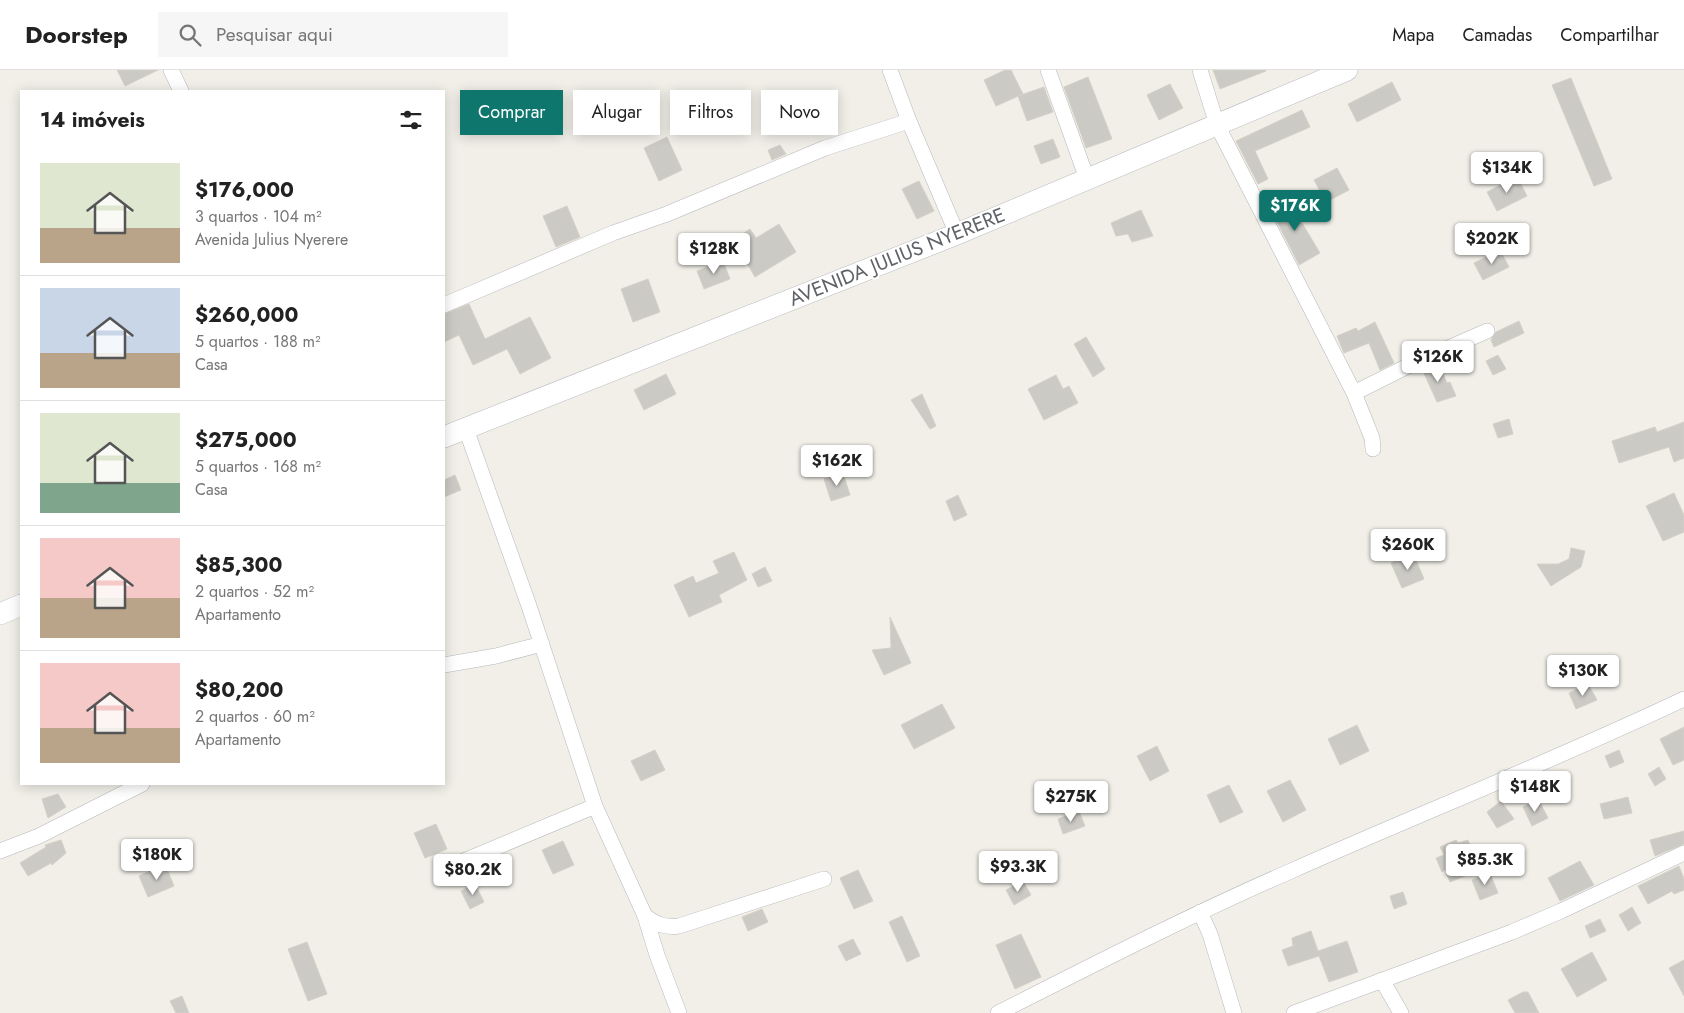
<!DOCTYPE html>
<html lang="pt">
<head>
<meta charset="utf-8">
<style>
  body { margin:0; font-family:Jost,sans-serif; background:#f6f6f6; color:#222; height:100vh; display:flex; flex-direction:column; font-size:19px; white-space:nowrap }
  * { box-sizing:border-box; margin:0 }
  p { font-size:16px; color:#767676 }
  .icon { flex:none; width:28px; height:28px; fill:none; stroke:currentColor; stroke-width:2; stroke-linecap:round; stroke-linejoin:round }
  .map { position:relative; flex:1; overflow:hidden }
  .panel { position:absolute; left:20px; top:20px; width:425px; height:695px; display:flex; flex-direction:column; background:#fff; border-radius:0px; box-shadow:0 2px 12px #0003 }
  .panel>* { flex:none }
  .guide { position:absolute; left:460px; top:20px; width:475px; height:45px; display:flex; gap:10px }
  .price { position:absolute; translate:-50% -42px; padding:0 11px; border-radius:5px; background:#fff; color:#222; font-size:16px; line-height:32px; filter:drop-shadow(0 1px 2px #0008) }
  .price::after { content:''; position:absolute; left:50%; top:30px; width:15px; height:11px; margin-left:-8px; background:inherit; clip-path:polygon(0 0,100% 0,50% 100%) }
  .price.current { background:#0f766e; color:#fff }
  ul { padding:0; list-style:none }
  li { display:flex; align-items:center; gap:15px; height:125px; padding:0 20px }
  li+li { border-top:1px solid #e0e0e0 }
  li span { display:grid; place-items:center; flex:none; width:140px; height:100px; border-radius:0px; color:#555 }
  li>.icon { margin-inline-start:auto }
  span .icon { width:60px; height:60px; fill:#fffc; stroke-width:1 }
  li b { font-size:21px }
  h2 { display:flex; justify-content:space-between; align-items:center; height:60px; padding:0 20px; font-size:21px }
  .pill { padding:0 18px; border-radius:0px; background:#fff; box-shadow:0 2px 12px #0003; font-size:18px; line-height:45px }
  .pill.current { background:#0f766e; color:#fff }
  header { display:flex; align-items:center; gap:30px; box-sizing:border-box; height:70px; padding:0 25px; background:#fff; border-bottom:1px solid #e0e0e0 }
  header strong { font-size:24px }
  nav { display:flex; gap:28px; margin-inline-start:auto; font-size:18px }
  .search { width:350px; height:45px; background:#f6f6f6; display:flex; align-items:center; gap:12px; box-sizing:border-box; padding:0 18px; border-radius:0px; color:#767676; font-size:19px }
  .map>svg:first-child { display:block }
</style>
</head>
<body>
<header>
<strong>Doorstep</strong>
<div class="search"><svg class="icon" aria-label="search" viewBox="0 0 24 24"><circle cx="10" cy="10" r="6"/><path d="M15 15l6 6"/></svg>Pesquisar aqui</div>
<nav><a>Mapa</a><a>Camadas</a><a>Compartilhar</a></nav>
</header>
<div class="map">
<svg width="1684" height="943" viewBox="0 0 1684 943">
  <rect width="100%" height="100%" fill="#f1efe8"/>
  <path fill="#cccac5" stroke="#d6d1c6" d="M117 0H158L125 16Z
    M1005 0H1011L1023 24 996 36 984 10Z
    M1213 0H1266V1L1220 19Z
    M1088 7 1112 69 1086 78 1064 17Z
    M1571 8 1612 109 1594 116 1552 15Z
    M1392 12 1401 30 1357 52 1348 34Z
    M1170 14 1183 38 1159 50 1147 25Z
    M1044 17 1053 42 1027 51 1018 26Z
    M1302 40 1310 57 1255 81 1268 109 1258 114 1236 71Z
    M667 67 682 100 659 111 644 78Z
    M1053 69 1060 87 1041 94 1034 76Z
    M780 75 786 84 772 90 768 80Z
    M1337 98 1349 120 1326 132 1314 110Z
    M1512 109 1515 112 1519 110 1527 126 1497 141 1487 122Z
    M919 111 934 141 917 149 902 119Z
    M1287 128 1320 183 1299 195 1270 138Z
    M567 136 580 167 556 177 543 146Z
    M1141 140 1153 166 1132 172 1128 164 1116 166 1111 153Z
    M779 154 796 182 755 207 733 170 750 159 756 168Z
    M1500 180 1509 197 1483 210 1474 193Z
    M723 191 730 209 704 219 697 201Z
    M648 209 660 242 633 252 621 219Z
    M469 234 485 269 530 247 551 288 520 304 507 279 473 295 459 265 444 272V244Z
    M1519 251 1524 263 1494 277 1491 270 1496 262Z
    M1375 252 1394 293 1380 300 1369 273 1344 283 1337 266 1356 258 1358 261Z
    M1086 267 1105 299 1093 307 1074 274Z
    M1498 285 1506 299 1493 305 1486 291Z
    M1438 292 1447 313 1450 312 1456 326 1437 332 1422 299Z
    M666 304 676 324 644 340 634 320Z
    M1056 305 1063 319 1069 316 1078 333 1044 350 1028 319Z
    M922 324 936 356 930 359 911 330Z
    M1509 349 1513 364 1498 368 1493 354Z
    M1684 352V388L1674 392 1669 377 1619 393 1612 371 1655 357 1657 362Z
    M843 403 850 425 831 431 824 409Z
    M455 405 461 420 444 427V410Z
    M1674 423 1684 445V462L1663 471 1646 436Z
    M958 425 967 445 954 451 946 431Z
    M1571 478 1585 481 1581 497 1551 516 1537 494H1558L1569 489Z
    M734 482 747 510 719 525 722 532 689 547 674 515 693 506 696 513 719 503 713 491Z
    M1413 483 1424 509 1402 518 1391 493Z
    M765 497 772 511 758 517 752 504Z
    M890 547 911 593 884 605 872 580 891 578Z
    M1597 593 1603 610 1590 615 1583 598Z
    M1588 614 1597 630 1576 639 1569 623Z
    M942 634 955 658 914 679 901 655Z
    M1357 655 1369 681 1340 695 1328 669Z
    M1684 657V690L1673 695 1660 669Z
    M1157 676 1169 701 1150 711 1137 686Z
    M655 680 665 700 641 711 631 691Z
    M1619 680 1624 692 1610 698 1605 686Z
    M1659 697 1666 709 1655 716 1648 704Z
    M1290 710 1306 740 1283 752 1267 721Z
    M1229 715 1243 742 1220 753 1207 725Z
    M58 724 66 737 48 748 42 729Z
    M1628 727 1632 743 1604 749 1600 734Z
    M1538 729 1548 748 1532 756 1523 737Z
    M1501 731 1514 749 1497 758 1487 742Z
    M1079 741 1085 756 1063 764 1058 749Z
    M436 754 447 779 425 788 414 763Z
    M1684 761V774L1655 786 1650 770Z
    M61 770 66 783 52 795 51 793 28 806 20 793 46 777 45 775Z
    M1456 770 1458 773 1468 770 1480 800 1450 812 1445 800 1442 802 1436 788 1444 785 1440 777Z
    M563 771 574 795 553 804 542 780Z
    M1580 791 1594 815 1560 831 1548 808Z
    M165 794 174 816 148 827 139 806Z
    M1679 796 1684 809V820L1674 824 1672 821 1648 834 1638 816Z
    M858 800 873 831 854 839 840 808Z
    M1490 803 1498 823 1480 830 1472 810Z
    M1023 811 1031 825 1014 835 1006 820Z
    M475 814 484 832 470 839 461 821Z
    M1403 822 1407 834 1394 839 1390 826Z
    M1632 837 1641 853 1628 861 1619 845Z
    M762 839 768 852 748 861 742 847Z
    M902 846 920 886 907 892 889 852Z
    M1600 849 1606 861 1590 868 1585 856Z
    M1311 861 1318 881 1347 871 1358 902 1329 912 1319 886 1288 896 1282 880 1293 876 1292 868Z
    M1021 864 1041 907 1015 919 996 875Z
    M853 869 861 884 846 891 838 876Z
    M307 872 327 924 308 931 288 879Z
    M1592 882 1607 910 1577 927 1561 899Z
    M1684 890V926L1669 898Z
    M1523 922H1528L1539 943H1515L1508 930Z
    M182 926 189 943H176L170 931Z"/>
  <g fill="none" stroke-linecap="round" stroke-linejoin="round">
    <g stroke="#b5b8bc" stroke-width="16">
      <path id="street" d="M171 0 181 21
        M890 0 909 51
        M1048 0 1087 109
        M1200 0 1217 55 1354 323 1372 368 1373 379
        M444 235 613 163 667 144 825 78 909 51 957 164
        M1354 323 1416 292 1487 261
        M466 359 529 536 595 736 645 846C656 854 665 858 679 856L824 809
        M444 595 496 586 542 574
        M0 781 39 766 142 714
        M459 793 595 736
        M1200 842 1210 864 1234 943
        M645 846 657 885 679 943
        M1382 910 1401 943
        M998 943C1095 894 1192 844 1291 801 1422 743 1555 690 1684 629
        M1294 943 1512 862 1561 841 1684 783"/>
    </g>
    <g stroke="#b6babf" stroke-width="22">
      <path id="secondary" d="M444 367 957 164 1347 0
        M0 544 21 535"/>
    </g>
    <use href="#street" stroke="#fff" stroke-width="15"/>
    <use href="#secondary" stroke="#fff" stroke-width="21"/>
  </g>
  <g text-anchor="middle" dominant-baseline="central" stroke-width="4" stroke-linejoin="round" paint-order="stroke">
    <g font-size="20" fill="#5f6368" stroke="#fff">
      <text transform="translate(897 187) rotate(-22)">AVENIDA JULIUS NYERERE</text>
    </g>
  </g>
</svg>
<b class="price" style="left:1507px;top:124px">$134K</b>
<b class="price current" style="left:1295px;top:162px">$176K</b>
<b class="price" style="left:1492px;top:195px">$202K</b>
<b class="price" style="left:714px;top:205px">$128K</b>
<b class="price" style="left:1438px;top:313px">$126K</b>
<b class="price" style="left:837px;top:417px">$162K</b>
<b class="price" style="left:1408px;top:501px">$260K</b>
<b class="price" style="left:1583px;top:627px">$130K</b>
<b class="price" style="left:1535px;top:743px">$148K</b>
<b class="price" style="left:1071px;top:753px">$275K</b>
<b class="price" style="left:157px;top:811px">$180K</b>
<b class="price" style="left:1485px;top:816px">$85.3K</b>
<b class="price" style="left:1018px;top:823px">$93.3K</b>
<b class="price" style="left:473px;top:826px">$80.2K</b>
<div class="guide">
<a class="pill current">Comprar</a>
<a class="pill">Alugar</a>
<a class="pill">Filtros</a>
<a class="pill">Novo</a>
</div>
<section class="panel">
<h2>14 imóveis<svg class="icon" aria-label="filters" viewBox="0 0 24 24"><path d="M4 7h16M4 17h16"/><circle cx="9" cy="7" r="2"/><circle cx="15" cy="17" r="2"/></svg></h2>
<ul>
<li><span style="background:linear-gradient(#dfe7d0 65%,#b9a48a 0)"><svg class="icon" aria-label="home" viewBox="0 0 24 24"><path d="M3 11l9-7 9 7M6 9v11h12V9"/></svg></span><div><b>$176,000</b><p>3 quartos · 104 m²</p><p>Avenida Julius Nyerere</p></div></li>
<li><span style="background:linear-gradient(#c9d6e8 65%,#b9a48a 0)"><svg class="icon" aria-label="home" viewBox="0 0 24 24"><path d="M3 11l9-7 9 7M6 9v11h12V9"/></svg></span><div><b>$260,000</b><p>5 quartos · 188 m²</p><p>Casa</p></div></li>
<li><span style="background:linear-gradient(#dfe7d0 70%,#7fa58c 0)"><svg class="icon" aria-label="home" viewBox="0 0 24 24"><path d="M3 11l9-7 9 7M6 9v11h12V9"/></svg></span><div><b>$275,000</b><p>5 quartos · 168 m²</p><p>Casa</p></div></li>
<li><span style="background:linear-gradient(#f6c9c9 60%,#b9a48a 0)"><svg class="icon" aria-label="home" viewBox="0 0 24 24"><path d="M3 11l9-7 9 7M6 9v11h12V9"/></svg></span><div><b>$85,300</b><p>2 quartos · 52 m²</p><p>Apartamento</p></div></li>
<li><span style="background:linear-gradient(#f6c9c9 65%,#b9a48a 0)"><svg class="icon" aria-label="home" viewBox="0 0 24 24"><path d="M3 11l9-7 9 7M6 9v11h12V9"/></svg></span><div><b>$80,200</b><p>2 quartos · 60 m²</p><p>Apartamento</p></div></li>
</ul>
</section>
</div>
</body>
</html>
